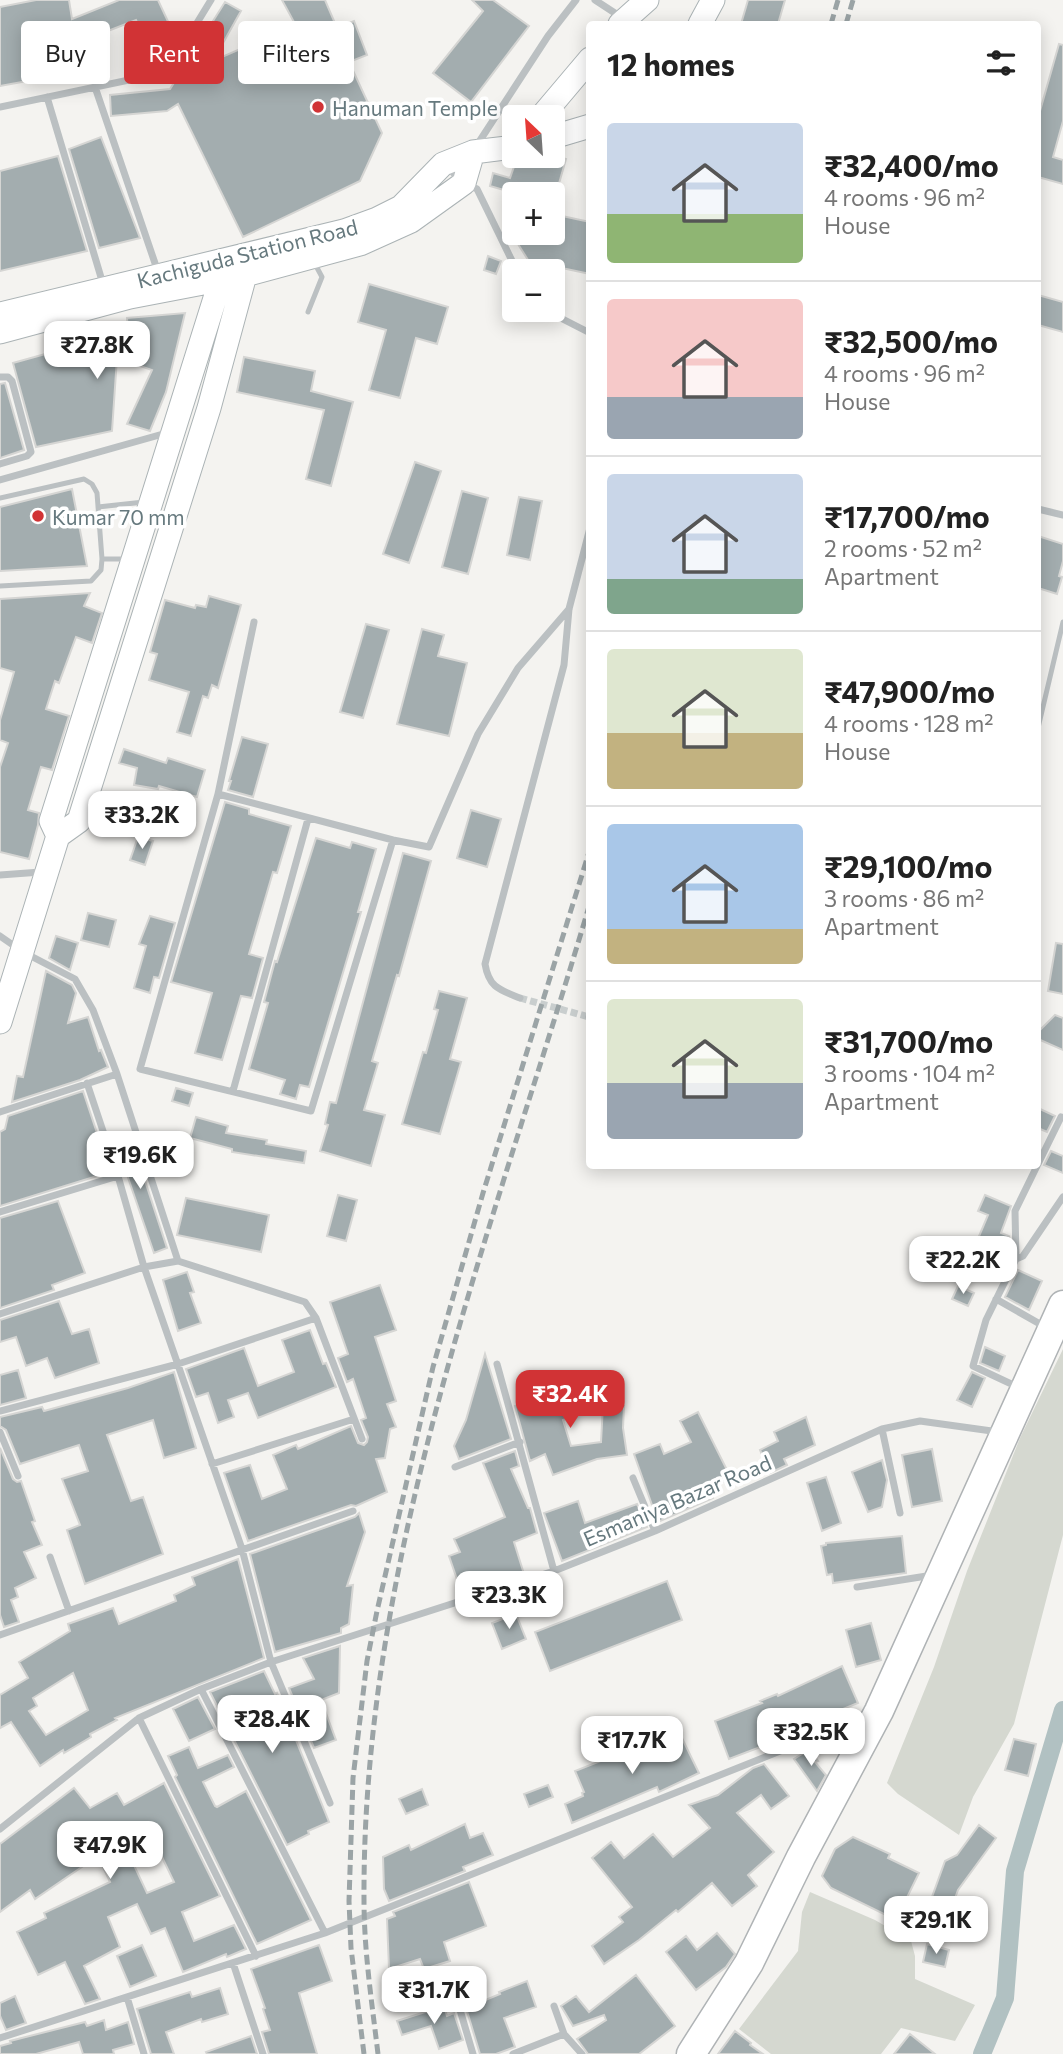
<!DOCTYPE html>
<html lang="en">
<head>
<meta charset="utf-8">
<style>
  body { margin:0; font-family:Commissioner,sans-serif; background:#f2f2f2; color:#222; height:100vh; display:flex; flex-direction:column; font-size:26px; white-space:nowrap }
  * { box-sizing:border-box; margin:0 }
  p { font-size:23px; color:#767676 }
  .icon { flex:none; width:38px; height:38px; fill:none; stroke:currentColor; stroke-width:2; stroke-linecap:round; stroke-linejoin:round }
  .map { position:relative; flex:1; overflow:hidden }
  .panel { position:absolute; left:586px; top:21px; width:455px; height:1148px; display:flex; flex-direction:column; background:#fff; border-radius:7px; box-shadow:0 4px 18px #0003 }
  .panel>* { flex:none }
  .banner { position:absolute; left:21px; top:21px; width:460px; height:63px; display:flex; gap:14px }
  .needle { width:46px; rotate:335deg }
  .buttons { position:absolute; left:502px; top:105px; display:grid; gap:14px }
  .buttons a { display:grid; place-items:center; width:63px; height:63px; border-radius:7px; background:#fff; box-shadow:0 4px 18px #0003; font-size:35px }
  .price { position:absolute; translate:-50% -60px; padding:0 16px; border-radius:14px; background:#fff; color:#222; font-size:23px; line-height:46px; filter:drop-shadow(0 2px 4px #0008) }
  .price::after { content:''; position:absolute; left:50%; top:42px; width:21px; height:16px; margin-left:-10px; background:inherit; clip-path:polygon(0 0,100% 0,50% 100%) }
  .price.on { background:#d13335; color:#fff }
  ul { padding:0; list-style:none }
  li { display:flex; align-items:center; gap:21px; height:175px; padding:0 21px }
  li+li { border-top:2px solid #e0e0e0 }
  li span { display:grid; place-items:center; flex:none; width:196px; height:140px; border-radius:7px; color:#555 }
  li>.icon { margin-inline-start:auto }
  span .icon { width:84px; height:84px; fill:#fffc; stroke-width:1 }
  li b { font-size:30px }
  h2 { display:flex; justify-content:space-between; align-items:center; height:84px; padding:0 21px; font-size:30px }
  .tag { padding:0 24px; border-radius:7px; background:#fff; box-shadow:0 4px 18px #0003; font-size:24px; line-height:63px }
  .tag.on { background:#d13335; color:#fff }
  .map>svg:first-child { display:block }
</style>
</head>
<body>
<div class="map">
<svg width="1063" height="2054" viewBox="0 0 1063 2054">
  <rect width="100%" height="100%" fill="#f4f3f0"/>
  <path fill="#d5d8d0" d="M1063 1349V1535L1014 1724 973 1797 959 1835 898 1794 887 1783 934 1667 967 1571 1020 1438Z
    M810 1892 875 1920 911 1941 915 1956V1979L975 2005 955 2041 901 2028 881 2054H771L739 2029 798 1951 802 1912Z"/>
  <g fill="none" stroke-linecap="round" stroke-linejoin="round">
    <path stroke="#b1c1c2" stroke-width="18" d="M982 2054 1005 1998 1015 1871 1063 1710"/>
  </g>
  <path fill="#a3adaf" stroke="#d5d5d3" stroke-width="2" fill-rule="evenodd" d="M36 0H69L72 19 119 0H158L178 43 176 46 153 57 136 20 77 43 82 71 0 86V7Z
    M282 0H325L337 28 354 21 367 55 349 62 382 133 360 181 243 237 178 104 167 111 111 116 110 95 170 89 225 2 241 11 213 61 272 35 271 34 294 22Z
    M472 0H493L529 26 471 102 433 73 483 11Z
    M748 0H785L778 24H741Z
    M1059 44 1063 45V121L1053 157 1063 160V184L1038 177V118Z
    M101 137 140 238 99 248 69 149Z
    M58 156 87 251 0 271V171Z
    M535 156H554L566 159 556 194H518L490 186 493 173 510 178 516 161 532 165Z
    M553 214 590 222V274L548 265 535 271 511 233H553Z
    M488 256 501 261 496 274 484 270Z
    M369 284 448 307 437 344 416 338 400 398 369 390 386 330 358 322Z
    M1038 295 1063 302V332L1038 325Z
    M185 313 166 392 150 431 127 424 152 370 117 358 112 431 36 447 13 363 128 331 127 318Z
    M244 357 315 371 311 391 353 402 331 486 306 479 324 410 237 392Z
    M5 383 24 450 0 458V384Z
    M415 462 441 471 409 563 383 554Z
    M72 489 87 566 0 571V507Z
    M462 491 488 498 468 574 442 567Z
    M519 497 542 501 530 560 507 555Z
    M1038 536 1063 544V561L1059 576 1062 577 1057 594 1038 588Z
    M90 593 84 606 102 613 92 643 76 637 59 683 55 681 46 709 69 716 52 770 41 767 28 810 39 813 38 825 29 859 0 852V767L8 743 0 740V720L14 672 0 668V599Z
    M209 596 241 605 218 688 212 685 208 698 203 696 191 736 177 732 189 692 149 680 157 654 150 652 165 600 195 608 196 605 206 607Z
    M366 624 389 630 363 718 340 712Z
    M422 629 444 635 438 656 467 663 449 736 397 724Z
    M242 737 268 744 253 797 228 790 231 781H229Z
    M124 749 166 763 168 758 205 770 197 797 159 786 158 789 134 785 137 768 119 763Z
    M101 799 138 808 131 836 93 826Z
    M225 802 249 809V814L291 826 277 873 273 872 249 954 263 958 252 998 241 996 222 1060 195 1053 212 993 171 982Z
    M471 810 501 819 487 867 457 858Z
    M138 837 153 841 145 865 130 860Z
    M316 838 350 848 352 842 376 849 358 912H361L309 1087 300 1085 296 1099 280 1094 285 1080 249 1069 268 1003 264 1002 275 961 277 962Z
    M403 853 431 861 399 976 397 975 372 1061 378 1063 364 1110 385 1115 371 1166 320 1151 328 1125 325 1124 330 1102 336 1103Z
    M88 913 116 920 109 947 81 940Z
    M150 916 175 923 159 978 154 977 150 993 134 988 146 946 139 944Z
    M56 936 78 943 70 970 49 958Z
    M1056 943 1063 944V994L1048 991Z
    M46 971 72 985 76 993 68 1023 88 1017 99 1051 101 1050 108 1067 80 1080 12 1102 17 1076 23 1077Z
    M439 991 467 998 450 1059 461 1062 440 1134 402 1124 423 1052 426 1053 438 1010 434 1009Z
    M1055 1015 1063 1018V1050L1038 1039V1032Z
    M176 1088 193 1093 189 1106 172 1101Z
    M83 1091 110 1172 0 1206V1132L5 1129 8 1116Z
    M1038 1108 1055 1116 1047 1132 1038 1128Z
    M196 1117 228 1126 226 1133 267 1140 266 1144 306 1151 304 1163 232 1152V1149L190 1138Z
    M130 1135 167 1248 154 1253 125 1169H122L113 1140Z
    M168 1144 182 1147 178 1162 164 1158Z
    M1051 1151 1063 1156V1173L1044 1165Z
    M338 1195 357 1200 346 1241 327 1236Z
    M985 1195 1011 1206 1001 1233 1009 1236 1005 1252 977 1241 988 1215 978 1211Z
    M186 1198 269 1215 261 1252 177 1235Z
    M58 1201 85 1273 52 1285 54 1290 0 1308V1218Z
    M1018 1270 1042 1281 1029 1310 1005 1297Z
    M187 1272 194 1292 190 1293 201 1323 178 1331 163 1280Z
    M380 1285 396 1330 375 1337 396 1401 387 1404 396 1427 390 1429 385 1458 376 1459 387 1492 356 1506 351 1505 248 1541 224 1473 250 1465 262 1499 287 1489 273 1455 296 1445 298 1449 351 1426 358 1443 364 1445 367 1442 368 1437 361 1420 366 1418 353 1379 347 1382 338 1358 348 1354 330 1302Z
    M958 1286 974 1293 968 1306 952 1299Z
    M59 1301 72 1334 89 1329 99 1363 55 1378 47 1358 26 1366 16 1337 0 1342V1320Z
    M310 1330 323 1364 326 1363 336 1387 258 1418 248 1393 228 1400 234 1417 218 1423 208 1393 196 1397 186 1369 244 1348 258 1386 294 1372 282 1340Z
    M985 1347 1005 1356 999 1371 980 1363Z
    M485 1354 511 1439 459 1459 454 1446 466 1420Z
    M18 1370 26 1398 0 1405V1375Z
    M174 1372 196 1448 164 1458 153 1420 107 1435 131 1501 143 1497 163 1554 85 1584 67 1530 80 1525 62 1479 88 1471 79 1445 20 1464 6 1430 0 1426V1417L42 1407 44 1411 128 1388Z
    M972 1372 985 1378 972 1407 957 1400Z
    M591 1389 603 1390 602 1409 567 1407 570 1418 563 1420 571 1446 601 1442 603 1405 624 1406 623 1428 627 1455 597 1459 553 1475 545 1454 530 1461 515 1406Z
    M698 1412 731 1478 709 1489 713 1498 658 1522 634 1454 660 1444 664 1454 691 1442 680 1421Z
    M806 1417 815 1445 784 1459 787 1465 770 1473 760 1450 778 1441 774 1432Z
    M0 1448 13 1479 17 1482 21 1481 35 1521 32 1522 42 1545 24 1552 36 1578 15 1588 18 1597 11 1600 19 1622 4 1627 0 1615Z
    M932 1449 942 1501 912 1507 902 1455Z
    M515 1451 519 1466 511 1469 528 1508H530L537 1533 514 1542 524 1574 492 1585 491 1581 461 1591 449 1556 460 1552 454 1539 505 1517 483 1463Z
    M882 1460 887 1480 882 1507 868 1512 852 1472Z
    M826 1477 841 1523 822 1531 807 1483Z
    M578 1501 585 1523 637 1504 647 1527 562 1561 544 1513Z
    M359 1513 365 1532 347 1586 353 1585 349 1624 341 1628V1633L275 1652 250 1554 355 1517Z
    M902 1536 906 1573 833 1583 832 1574 827 1575 821 1546 826 1545V1543Z
    M238 1559 264 1658 115 1718 117 1720 90 1734 91 1737 64 1753 63 1750 40 1766 11 1722 0 1728V1695L28 1678 19 1662 70 1631 68 1624 113 1608 119 1624 176 1601 174 1595 195 1585 192 1577ZM73 1673 88 1710 46 1735 29 1711 37 1706 33 1698Z
    M667 1581 682 1620 550 1671 535 1632Z
    M516 1614 526 1639 502 1649 492 1623Z
    M871 1623 881 1660 856 1667 846 1630Z
    M340 1646 339 1693 321 1700 336 1740 314 1748 289 1688 314 1679 303 1658Z
    M842 1666 858 1703 769 1739 771 1743 729 1759 715 1721 762 1703 760 1701 777 1694 778 1696Z
    M264 1671 275 1694 277 1693 329 1822 308 1831 309 1834 287 1845 210 1692Z
    M198 1697 215 1729 189 1741 173 1709Z
    M679 1732 699 1773 659 1792 657 1787 572 1823 565 1804 583 1796 582 1793 584 1792 575 1771 636 1747 638 1750 655 1742 656 1743Z
    M1014 1739 1036 1744 1028 1776 1005 1770Z
    M189 1747 198 1768 228 1755 234 1767 203 1782 215 1806 217 1807 246 1791 311 1920 257 1944 175 1777 177 1775 168 1756Z
    M810 1749 818 1761 815 1762 826 1775 817 1791 794 1759Z
    M764 1764 789 1796 771 1809 761 1795 737 1813 774 1852 748 1875 757 1886 732 1906 712 1883 678 1912 676 1910 639 1940 604 1964 592 1946 623 1922 619 1917 632 1907 592 1858 611 1842 624 1858 653 1834 673 1857 710 1828 689 1805 718 1795 753 1768Z
    M164 1783 220 1896 182 1912 194 1941 234 1925 246 1949 227 1957 226 1954 183 1972 165 1928 151 1934 137 1904 108 1917 120 1947 84 1966 100 1999 85 2004 65 1962 38 1975 17 1932 46 1918 44 1913 110 1882 98 1856 35 1899 30 1890 0 1912V1844L74 1788 90 1808 117 1793 124 1805ZM149 1830 174 1882 147 1893 124 1844Z
    M548 1785 553 1797 529 1807 524 1794Z
    M422 1789 428 1805 406 1814 399 1799Z
    M465 1824 470 1838 483 1833 493 1855 463 1867 465 1871 389 1901 384 1889 383 1857 409 1845 411 1850Z
    M979 1825 996 1838 958 1890 940 1941 919 1933 945 1861 957 1855Z
    M853 1837 890 1854 888 1858 919 1873 896 1920 831 1888 822 1876 835 1849Z
    M469 1882 486 1926 444 1942 450 1961 424 1969 420 1959 389 1969 387 1919 395 1916 393 1912Z
    M717 1933 735 1954 726 1967 696 1990 666 1952 686 1936 697 1950Z
    M927 1944 949 1950 945 1967 923 1962Z
    M142 1945 156 1976 130 1987 117 1956Z
    M319 1945 332 1981 299 1993 317 2054H269L262 2032 270 2030 263 2009 265 2008 251 1969Z
    M636 1975 675 2026 639 2054H588L577 2039 606 2020 604 2015 573 2026 561 2006 576 1996 589 2012Z
    M527 1981 536 2007 504 2018 515 2047 496 2054H480L466 2008 500 1994 499 1992Z
    M220 1988 228 2014 202 2022 201 2019 166 2032 174 2054H151L137 2009 190 1992 192 1997Z
    M15 1996 26 2023 6 2030 0 2016V2003Z
    M444 2006 447 2016 454 2013 463 2040 439 2049 431 2026 402 2035 397 2021Z
    M104 2020 106 2030 128 2022 134 2044 113 2050 114 2054H83L79 2042 36 2054H0V2046L11 2043 10 2041 85 2022 87 2026Z
    M735 2031 751 2043 750 2045 763 2054H718Z
    M910 2034 935 2054H894Z
    M251 2036 257 2054H207L206 2052Z"/>
  <g fill="none" stroke-linecap="round" stroke-linejoin="round">
    <path stroke="#c9cece" stroke-width="7" stroke-dasharray="7 3.5" stroke-linecap="butt" d="M520 998 589 1017"/>
    <g stroke="#abb3b5" stroke-width="25">
      <path id="secondary" d="M620 24 647 0
        M700 24 713 0
        M541 117 590 59
        M553 137 590 126
        M0 314 344 231 377 219 401 207 443 164 473 152 514 147
        M0 332 130 297 245 275 360 244 411 221 464 183 473 152
        M58 836 51 821 227 260
        M0 1022 58 836 79 821 209 408 245 275 246 256"/>
    </g>
    <g stroke="#afb3b5" stroke-width="31">
      <path id="trunk" d="M691 2054 749 1963 801 1857 879 1711 1063 1305"/>
    </g>
    <path stroke="#bbc0c2" stroke-width="5" d="M308 312 322 277 315 264
      M0 498 84 479 92 484 97 493 102 559 101 570 91 581 0 586
      M98 507 144 502
      M102 559H127
      M1038 728 1063 622"/>
    <path stroke="#bbc0c2" stroke-width="7" d="M595 0 621 17
      M95 87 158 272
      M47 97 103 284
      M0 107 167 72 211 0
      M477 145 548 36 576 0
      M447 167 464 183 477 189 517 271
      M545 310 590 333
      M0 377H8L12 381 31 452 27 456 0 464
      M0 480 170 432
      M1038 509 1063 515
      M254 622 218 794 140 1069 311 1111 393 840
      M218 794 393 840 429 847 478 734 518 668 569 609
      M0 875 41 872
      M0 936 23 952 75 979 93 1010 117 1074 178 1261 305 1302 316 1318 362 1439
      M520 998C500 990 489 988 485 964L564 665 569 609 590 528
      M589 1017 590 1018
      M87 1083 118 1176 144 1267 242 1549 271 1662 330 1803
      M233 1091 308 819
      M0 1112 117 1074
      M1038 1164 1061 1117
      M0 1212 118 1176
      M1016 1259 1023 1256 1063 1197
      M996 1299 1047 1328
      M0 1314 144 1267 178 1261
      M497 1364 554 1571
      M1020 1388 973 1366 986 1320 1016 1259 1015 1211 1037 1166
      M0 1411 178 1364 316 1318
      M882 1429 900 1513
      M0 1432 18 1476
      M212 1464 354 1419
      M455 1467 520 1442
      M633 1478 655 1531
      M50 1557 69 1611
      M857 1587 933 1575
      M0 1635 353 1511
      M201 1689 325 1933
      M139 1718 256 1956
      M0 1829 139 1718 201 1689 271 1662 554 1571 655 1531 882 1429 920 1421 999 1432
      M233 1963 263 2054
      M455 1993 473 2054
      M127 1997 144 2054
      M554 2006 564 2034 582 2054
      M0 2038 325 1933 865 1717
      M513 2054 564 2034"/>
    <use href="#secondary" stroke="#fff" stroke-width="23"/>
    <use href="#trunk" stroke="#fff" stroke-width="28"/>
    <path stroke="#9ba4a6" stroke-width="5" stroke-dasharray="10 5" stroke-linecap="butt" d="M831 24 838 0
      M846 24 853 0
      M364 2054 351 1948 349 1901 353 1778 367 1661 377 1611 433 1367 483 1193 590 849
      M378 2054C372 2003 364 1952 364 1900 362 1556 494 1228 590 903"/>
  </g>
  <g fill="#d13335" stroke="#fff" stroke-width="2.5">
    <circle cx="318" cy="107" r="7"/>
    <circle cx="38" cy="516" r="7"/>
  </g>
  <g text-anchor="middle" dominant-baseline="central" stroke-width="7" stroke-linejoin="round" paint-order="stroke">
    <g font-size="21" fill="#66797e" stroke="#fff" text-anchor="start">
      <text x="332" y="107">Hanuman Temple</text>
      <text x="52" y="516">Kumar 70 mm</text>
    </g>
    <g font-size="21" fill="#66797e" stroke="#fff">
      <text transform="translate(247 253) rotate(-14)">Kachiguda Station Road</text>
      <text transform="translate(677 1500) rotate(-23)">Esmaniya Bazar Road</text>
    </g>
  </g>
</svg>
<div class="buttons">
<a><svg class="needle" viewBox="-14 -14 28 28"><path d="M0-13l5 13h-10z" fill="#e53935"/><path d="M0 13l5-13h-10z" fill="#767676"/></svg></a>
<a>+</a>
<a>−</a>
</div>
<b class="price" style="left:97px;top:381px">₹27.8K</b>
<b class="price" style="left:142px;top:851px">₹33.2K</b>
<b class="price" style="left:140px;top:1191px">₹19.6K</b>
<b class="price" style="left:963px;top:1296px">₹22.2K</b>
<b class="price on" style="left:570px;top:1430px">₹32.4K</b>
<b class="price" style="left:509px;top:1631px">₹23.3K</b>
<b class="price" style="left:272px;top:1755px">₹28.4K</b>
<b class="price" style="left:811px;top:1768px">₹32.5K</b>
<b class="price" style="left:632px;top:1776px">₹17.7K</b>
<b class="price" style="left:110px;top:1881px">₹47.9K</b>
<b class="price" style="left:936px;top:1956px">₹29.1K</b>
<b class="price" style="left:434px;top:2026px">₹31.7K</b>
<div class="banner">
<a class="tag">Buy</a>
<a class="tag on">Rent</a>
<a class="tag">Filters</a>
</div>
<section class="panel">
<h2>12 homes<svg class="icon" aria-label="filters" viewBox="0 0 24 24"><path d="M4 7h16M4 17h16"/><circle cx="9" cy="7" r="2"/><circle cx="15" cy="17" r="2"/></svg></h2>
<ul>
<li><span style="background:linear-gradient(#c9d6e8 65%,#8fb573 0)"><svg class="icon" aria-label="home" viewBox="0 0 24 24"><path d="M3 11l9-7 9 7M6 9v11h12V9"/></svg></span><div><b>₹32,400/mo</b><p>4 rooms · 96 m²</p><p>House</p></div></li>
<li><span style="background:linear-gradient(#f6c9c9 70%,#9aa5b1 0)"><svg class="icon" aria-label="home" viewBox="0 0 24 24"><path d="M3 11l9-7 9 7M6 9v11h12V9"/></svg></span><div><b>₹32,500/mo</b><p>4 rooms · 96 m²</p><p>House</p></div></li>
<li><span style="background:linear-gradient(#c9d6e8 75%,#7fa58c 0)"><svg class="icon" aria-label="home" viewBox="0 0 24 24"><path d="M3 11l9-7 9 7M6 9v11h12V9"/></svg></span><div><b>₹17,700/mo</b><p>2 rooms · 52 m²</p><p>Apartment</p></div></li>
<li><span style="background:linear-gradient(#dfe7d0 60%,#c2b280 0)"><svg class="icon" aria-label="home" viewBox="0 0 24 24"><path d="M3 11l9-7 9 7M6 9v11h12V9"/></svg></span><div><b>₹47,900/mo</b><p>4 rooms · 128 m²</p><p>House</p></div></li>
<li><span style="background:linear-gradient(#a9c7e8 75%,#c2b280 0)"><svg class="icon" aria-label="home" viewBox="0 0 24 24"><path d="M3 11l9-7 9 7M6 9v11h12V9"/></svg></span><div><b>₹29,100/mo</b><p>3 rooms · 86 m²</p><p>Apartment</p></div></li>
<li><span style="background:linear-gradient(#dfe7d0 60%,#9aa5b1 0)"><svg class="icon" aria-label="home" viewBox="0 0 24 24"><path d="M3 11l9-7 9 7M6 9v11h12V9"/></svg></span><div><b>₹31,700/mo</b><p>3 rooms · 104 m²</p><p>Apartment</p></div></li>
</ul>
</section>
</div>
</body>
</html>
